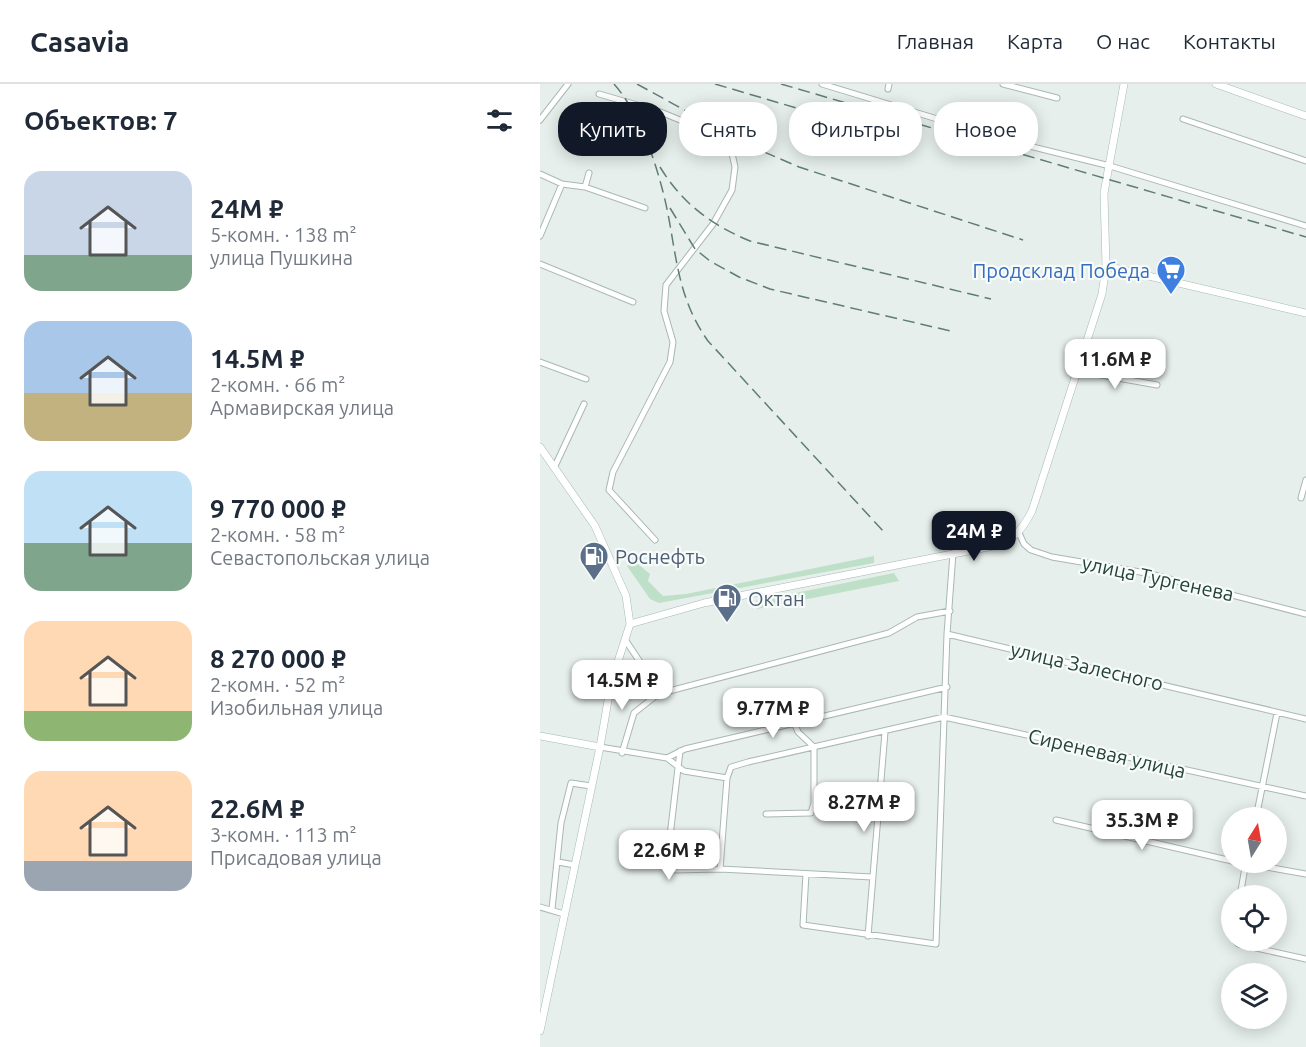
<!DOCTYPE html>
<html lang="ru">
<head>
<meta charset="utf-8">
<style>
  body { margin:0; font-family:Ubuntu,sans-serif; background:#f2f2f3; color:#1f2937; height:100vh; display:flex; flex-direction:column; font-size:22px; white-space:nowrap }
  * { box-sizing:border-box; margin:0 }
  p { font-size:20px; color:#747a83 }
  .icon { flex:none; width:33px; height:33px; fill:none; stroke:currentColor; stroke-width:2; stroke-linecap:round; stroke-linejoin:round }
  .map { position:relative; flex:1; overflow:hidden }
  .side { display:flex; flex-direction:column; background:#fff; width:540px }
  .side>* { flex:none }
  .top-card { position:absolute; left:18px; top:18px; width:570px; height:54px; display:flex; gap:12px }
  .needle { width:39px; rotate:11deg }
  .buttons { position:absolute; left:681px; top:723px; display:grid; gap:12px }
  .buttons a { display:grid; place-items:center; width:66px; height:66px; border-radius:50%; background:#fff; box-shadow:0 3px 15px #0003; font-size:30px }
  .price { position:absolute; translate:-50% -51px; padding:0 14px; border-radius:12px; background:#fff; color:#222; font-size:20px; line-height:39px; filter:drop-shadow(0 2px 3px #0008) }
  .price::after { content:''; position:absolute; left:50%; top:36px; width:18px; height:14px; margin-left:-9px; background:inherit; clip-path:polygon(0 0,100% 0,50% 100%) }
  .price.active { background:#111827; color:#fff }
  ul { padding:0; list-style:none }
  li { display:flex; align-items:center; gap:18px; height:150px; padding:0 24px }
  li span { display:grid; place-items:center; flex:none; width:168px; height:120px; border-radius:18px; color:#555 }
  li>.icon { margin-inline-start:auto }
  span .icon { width:72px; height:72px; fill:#fffc; stroke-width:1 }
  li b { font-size:26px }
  h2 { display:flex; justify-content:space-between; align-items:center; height:72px; padding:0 24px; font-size:26px }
  .chip { padding:0 21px; border-radius:24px; background:#fff; box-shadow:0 3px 15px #0003; font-size:21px; line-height:54px }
  .chip.active { background:#111827; color:#fff }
  header { display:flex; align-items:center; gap:36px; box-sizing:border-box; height:84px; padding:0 30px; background:#fff; border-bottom:2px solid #e0e1e3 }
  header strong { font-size:28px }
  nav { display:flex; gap:33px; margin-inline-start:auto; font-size:21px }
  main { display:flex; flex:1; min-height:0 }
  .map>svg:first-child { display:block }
</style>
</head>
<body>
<header>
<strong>Casavia</strong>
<nav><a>Главная</a><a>Карта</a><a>О нас</a><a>Контакты</a></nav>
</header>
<main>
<section class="side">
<h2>Объектов: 7<svg class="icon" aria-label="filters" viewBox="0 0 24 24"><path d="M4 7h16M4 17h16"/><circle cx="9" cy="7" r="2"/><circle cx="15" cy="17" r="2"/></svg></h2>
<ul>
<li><span style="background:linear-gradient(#c9d6e8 70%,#7fa58c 0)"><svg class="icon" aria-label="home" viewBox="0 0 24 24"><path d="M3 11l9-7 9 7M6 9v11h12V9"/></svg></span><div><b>24M ₽</b><p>5-комн. · 138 m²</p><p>улица Пушкина</p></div></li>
<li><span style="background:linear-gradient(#a9c7e8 60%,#c2b280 0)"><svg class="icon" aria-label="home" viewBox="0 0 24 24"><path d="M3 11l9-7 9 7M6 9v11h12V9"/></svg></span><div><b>14.5M ₽</b><p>2-комн. · 66 m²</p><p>Армавирская улица</p></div></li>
<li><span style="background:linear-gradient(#bfe0f5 60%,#7fa58c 0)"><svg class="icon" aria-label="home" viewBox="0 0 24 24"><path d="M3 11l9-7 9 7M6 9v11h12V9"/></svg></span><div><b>9 770 000 ₽</b><p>2-комн. · 58 m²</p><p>Севастопольская улица</p></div></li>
<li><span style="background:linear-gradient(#ffd9b3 75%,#8fb573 0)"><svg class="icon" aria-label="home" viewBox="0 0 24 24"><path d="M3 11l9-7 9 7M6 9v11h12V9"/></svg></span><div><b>8 270 000 ₽</b><p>2-комн. · 52 m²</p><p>Изобильная улица</p></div></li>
<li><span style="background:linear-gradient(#ffd9b3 75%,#9aa5b1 0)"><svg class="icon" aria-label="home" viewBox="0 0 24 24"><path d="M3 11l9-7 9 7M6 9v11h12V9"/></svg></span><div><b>22.6M ₽</b><p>3-комн. · 113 m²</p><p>Присадовая улица</p></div></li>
</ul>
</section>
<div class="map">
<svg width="766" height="963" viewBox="0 0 766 963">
  <rect width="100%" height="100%" fill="#e6efeb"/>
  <path fill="#bfe0c8" d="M334 472V479L119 519 110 515 87 482 93 476 110 490 108 497 123 512 146 510Z
    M354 489 359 497 217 525 216 523V517Z"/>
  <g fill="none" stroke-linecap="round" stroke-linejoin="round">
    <g stroke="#a8b8b2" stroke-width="7">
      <path id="street" d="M282 0 473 58 570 82 766 142
        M463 0 517 14
        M348 5 349 0
        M59 10 118 27 189 56 195 83 192 106 173 140 126 201 124 227 133 258 130 278 73 388 69 406 115 456
        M643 35 766 77
        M0 36 28 0
        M0 90 22 100 45 103 49 89
        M45 103 105 124
        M0 152 22 100
        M0 180 93 218
        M0 278 46 295
        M539 287 617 301
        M15 382 44 320
        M761 414 766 396
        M479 449 484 460 491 466 512 473 606 489 766 530
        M413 469 407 550 766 635
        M86 557 114 599 118 610 349 549 377 533 410 527
        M60 663 127 674 145 665 407 603
        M140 667 128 769 129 782 133 786 180 785 332 793
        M82 669 94 629 118 610
        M127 674 144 687 187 694 191 683 208 678 404 633 766 712
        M226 730 271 729 274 719V663L258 648 254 638
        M716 734 737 629
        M516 736 692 777
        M18 778 35 781
        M698 778 766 790
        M180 785 187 694
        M266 790 263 841 396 860 407 550
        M700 812 706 778
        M0 823 24 830
        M12 825 21 739 31 699 51 702
        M328 852 345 648
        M695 856 698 860 766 875"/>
    </g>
    <g stroke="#a4bbb3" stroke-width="8">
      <path id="secondary" d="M676 0 766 32
        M566 182 766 229
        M0 363 55 442 86 512 90 540 71 599 60 663 0 947
        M90 540 164 519 453 462C474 456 482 446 492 427L562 210 566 182 564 109 584 0
        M0 652 60 663"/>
    </g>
    <use href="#street" stroke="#fff" stroke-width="5"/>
    <use href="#secondary" stroke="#fff" stroke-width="7"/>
    <path stroke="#5f7d75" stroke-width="1.5" stroke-dasharray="12 6" stroke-linecap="butt" d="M74 0C98 27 113 70 122 104 137 159 133 208 168 257L344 448
      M97 0 208 61 259 83 483 156
      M175 0 365 56
      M241 0 766 153
      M120 83C142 119 171 141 210 157L451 215
      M130 124 155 165 170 177 199 193 230 205 415 248"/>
  </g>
  <defs>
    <g id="supermarket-pin" transform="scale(1.5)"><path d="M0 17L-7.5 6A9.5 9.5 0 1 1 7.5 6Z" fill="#3f7fe0" stroke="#f7fbf9"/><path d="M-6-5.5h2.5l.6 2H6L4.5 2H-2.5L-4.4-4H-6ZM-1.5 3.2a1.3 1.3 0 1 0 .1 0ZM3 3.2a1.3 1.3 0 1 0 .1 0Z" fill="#fff"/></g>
    <g id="fuel-pin" transform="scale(1.5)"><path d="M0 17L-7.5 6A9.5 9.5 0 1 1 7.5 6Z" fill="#5c6f8a" stroke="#f7fbf9"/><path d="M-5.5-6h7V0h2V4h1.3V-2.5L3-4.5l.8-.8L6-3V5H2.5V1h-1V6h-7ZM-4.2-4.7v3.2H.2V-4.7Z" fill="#fff"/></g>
  </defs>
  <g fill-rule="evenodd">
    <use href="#supermarket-pin" x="631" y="186"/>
    <use href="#fuel-pin" x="54" y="472"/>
    <use href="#fuel-pin" x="187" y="514"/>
  </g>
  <g text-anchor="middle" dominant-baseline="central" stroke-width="4.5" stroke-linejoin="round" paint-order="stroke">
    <g font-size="20" fill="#366cbe" stroke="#f7fbf9" text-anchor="end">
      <text x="610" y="186">Продсклад Победа</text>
    </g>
    <g font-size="20" fill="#4e5e75" stroke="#f7fbf9" text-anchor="start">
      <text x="75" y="472">Роснефть</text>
      <text x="208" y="514">Октан</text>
    </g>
    <g font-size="20" fill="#24423a" stroke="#f7fbf9">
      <text transform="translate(618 494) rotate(12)">улица Тургенева</text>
      <text transform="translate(547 582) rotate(13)">улица Залесного</text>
      <text transform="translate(567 669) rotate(13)">Сиреневая улица</text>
    </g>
  </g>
</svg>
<div class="buttons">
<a><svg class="needle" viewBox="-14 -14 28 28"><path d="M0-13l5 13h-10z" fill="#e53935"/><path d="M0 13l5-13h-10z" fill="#747a83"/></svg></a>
<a><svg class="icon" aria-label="locate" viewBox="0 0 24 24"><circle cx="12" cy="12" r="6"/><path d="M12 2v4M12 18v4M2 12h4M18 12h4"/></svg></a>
<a><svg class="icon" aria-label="layers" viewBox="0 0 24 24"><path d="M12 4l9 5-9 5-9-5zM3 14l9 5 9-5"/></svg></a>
</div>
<b class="price" style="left:575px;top:306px">11.6M ₽</b>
<b class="price active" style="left:434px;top:478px">24M ₽</b>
<b class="price" style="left:82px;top:627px">14.5M ₽</b>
<b class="price" style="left:233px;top:655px">9.77M ₽</b>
<b class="price" style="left:324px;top:749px">8.27M ₽</b>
<b class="price" style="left:602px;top:767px">35.3M ₽</b>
<b class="price" style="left:129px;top:797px">22.6M ₽</b>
<div class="top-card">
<a class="chip active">Купить</a>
<a class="chip">Снять</a>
<a class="chip">Фильтры</a>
<a class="chip">Новое</a>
</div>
</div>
</main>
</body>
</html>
